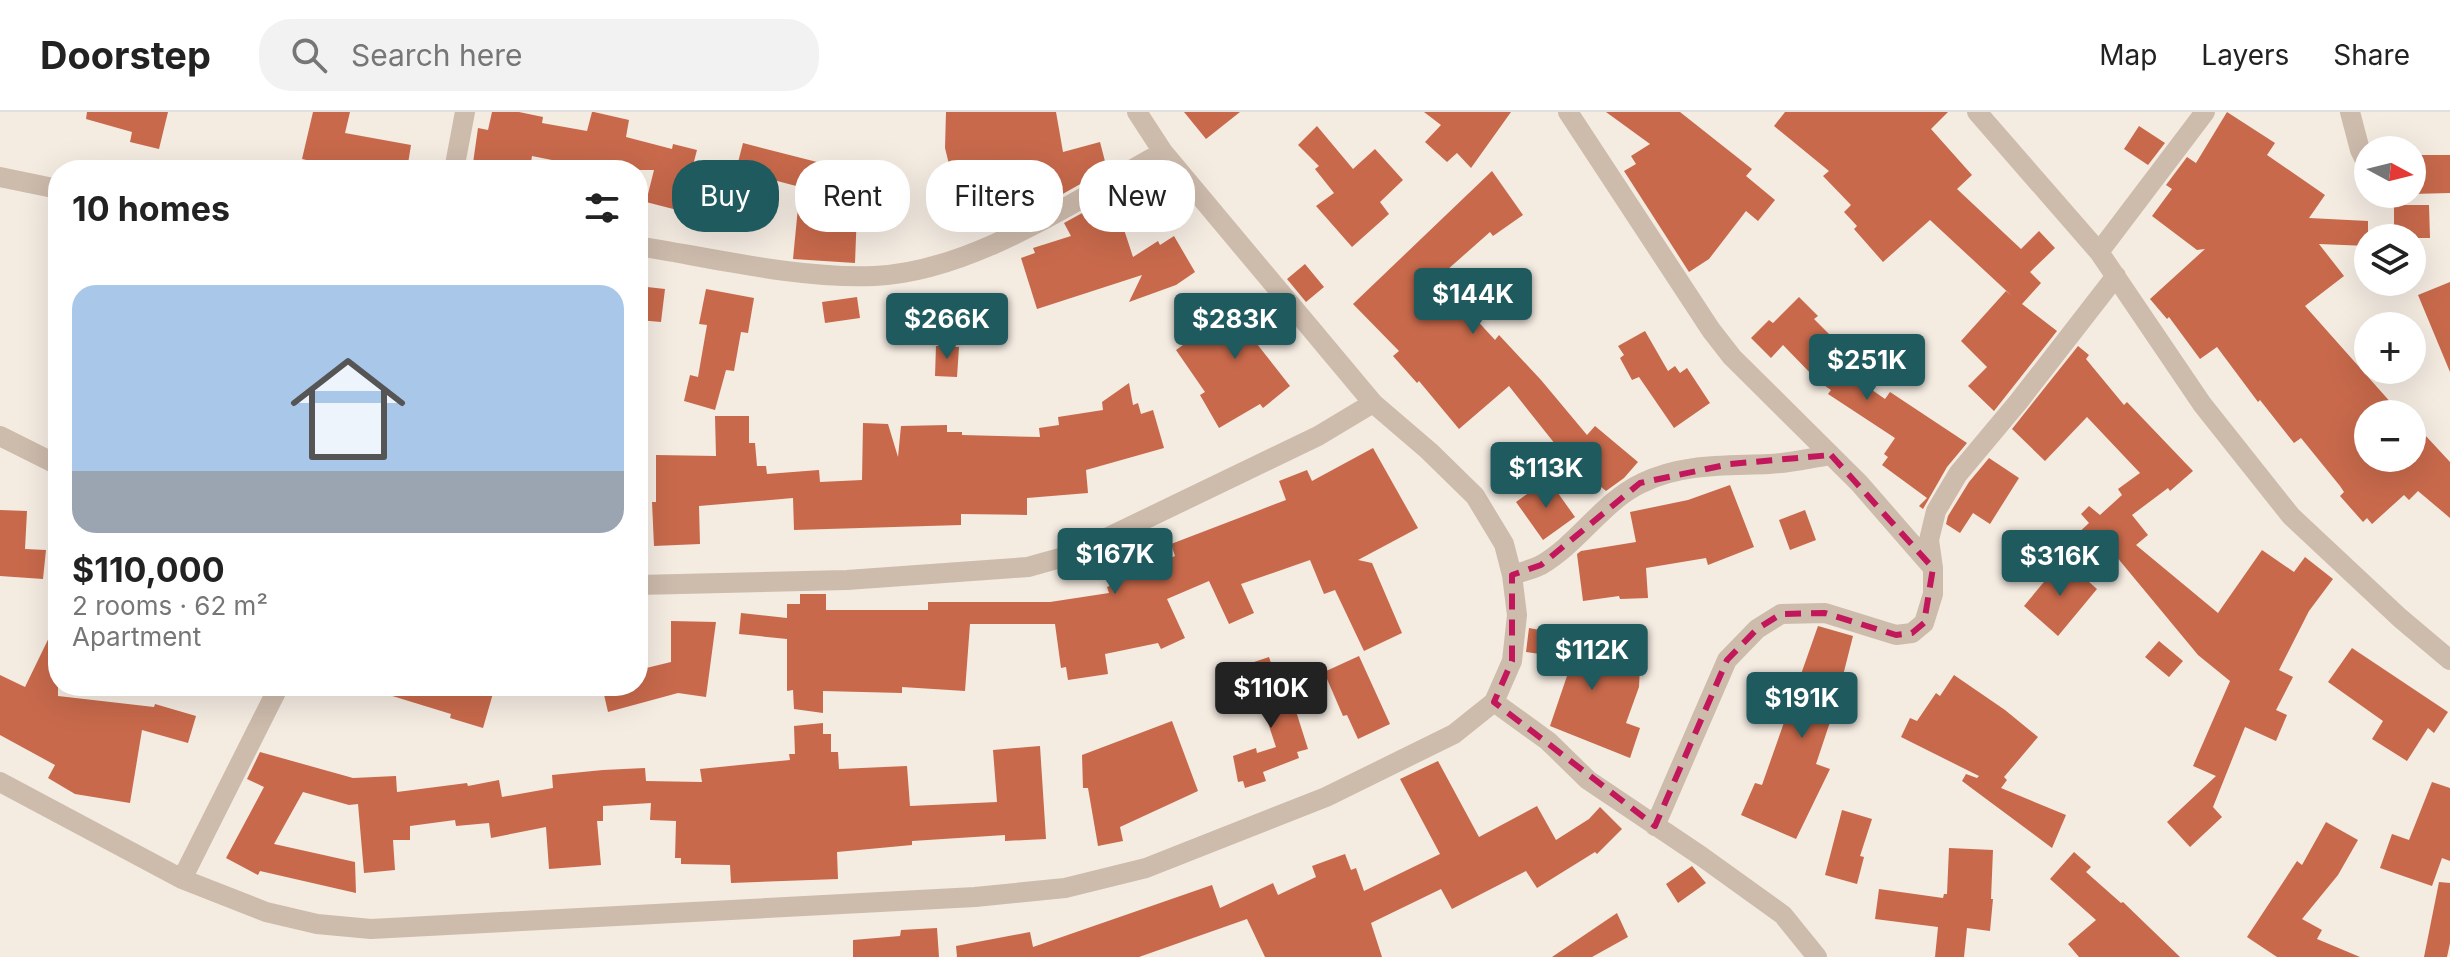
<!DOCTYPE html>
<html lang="en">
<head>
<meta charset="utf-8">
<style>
  body { margin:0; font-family:Inter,sans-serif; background:#f2f2f2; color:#222; height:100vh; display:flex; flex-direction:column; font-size:30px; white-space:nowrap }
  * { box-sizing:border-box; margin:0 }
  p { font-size:26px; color:#767676 }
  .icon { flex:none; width:44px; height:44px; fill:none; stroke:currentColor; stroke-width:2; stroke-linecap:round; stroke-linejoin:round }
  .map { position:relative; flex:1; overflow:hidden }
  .details { position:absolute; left:48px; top:48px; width:600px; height:536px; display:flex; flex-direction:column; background:#fff; border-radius:32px; box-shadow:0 8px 32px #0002 }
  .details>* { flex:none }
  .top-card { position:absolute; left:672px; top:48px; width:760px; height:72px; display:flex; gap:16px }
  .needle { width:52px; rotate:97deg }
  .fabs { position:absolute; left:2354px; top:24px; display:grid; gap:16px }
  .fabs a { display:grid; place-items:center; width:72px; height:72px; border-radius:50%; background:#fff; box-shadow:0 8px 32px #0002; font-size:40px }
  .price { position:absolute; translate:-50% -68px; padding:0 18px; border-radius:8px; background:#1f5a5e; color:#fff; font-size:26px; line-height:52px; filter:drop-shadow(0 2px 4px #0008) }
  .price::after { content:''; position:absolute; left:50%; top:48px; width:24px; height:18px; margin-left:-12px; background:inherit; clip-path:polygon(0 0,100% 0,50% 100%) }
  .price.selected { background:#222; color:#fff }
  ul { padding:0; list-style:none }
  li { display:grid; align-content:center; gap:16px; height:424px; padding:0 24px }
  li+li { border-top:2px solid #e0e0e0 }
  li span { display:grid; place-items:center; height:248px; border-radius:24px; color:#555 }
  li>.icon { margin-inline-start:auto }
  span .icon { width:144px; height:144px; fill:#fffc; stroke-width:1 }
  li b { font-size:34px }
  h2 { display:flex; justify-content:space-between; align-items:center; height:96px; padding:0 24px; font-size:34px }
  .tag { padding:0 28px; border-radius:32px; background:#fff; box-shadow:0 8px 32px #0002; font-size:28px; line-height:72px }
  .tag.selected { background:#1f5a5e; color:#fff }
  header { display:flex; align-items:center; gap:48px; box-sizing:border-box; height:112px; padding:0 40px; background:#fff; border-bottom:2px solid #e0e0e0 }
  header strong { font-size:38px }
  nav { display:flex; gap:44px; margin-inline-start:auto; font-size:28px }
  .search { width:560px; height:72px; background:#f2f2f2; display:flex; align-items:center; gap:20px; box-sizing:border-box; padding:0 28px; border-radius:32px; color:#767676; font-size:30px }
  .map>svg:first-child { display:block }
</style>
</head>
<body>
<header>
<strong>Doorstep</strong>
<div class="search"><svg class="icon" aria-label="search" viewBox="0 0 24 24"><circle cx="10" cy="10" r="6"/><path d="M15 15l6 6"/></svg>Search here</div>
<nav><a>Map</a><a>Layers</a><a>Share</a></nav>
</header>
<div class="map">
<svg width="2450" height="845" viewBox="0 0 2450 845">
  <rect width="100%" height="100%" fill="#f4ebe1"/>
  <path fill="#c8694b" d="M87 0H168L159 37 130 30 132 20 86 7Z
    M313 0H350L345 21 411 33 407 58H349L302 47Z
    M492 0H519L543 5 542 11 587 19 592 0H594L629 8 626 25 672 37 673 32 697 38 681 99 646 90 654 58H601L532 44 530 58H472L478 16 488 18Z
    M946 0H1056L1063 40 1100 30 1107 57 1052 88 1051 86 963 109 945 36Z
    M1184 0H1240L1206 27Z
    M1424 0H1511L1471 56 1457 41 1447 50 1425 30 1441 13Z
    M1606 0H1680L1752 57 1746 64 1775 88 1758 109 1746 99 1709 147 1689 160 1624 59 1636 52 1631 44 1650 32Z
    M1785 0H1948L1931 17 1972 63 1957 77 2021 137 2039 119 2055 136 2030 160 2041 171 2022 192 2057 219 1994 299 1968 274 1987 255 1961 229 2006 179 2012 184 1930 108 1883 150 1854 117 1857 114 1844 100 1851 93 1823 64 1829 59 1774 14Z
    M2227 0 2275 31 2267 43 2325 83 2309 106 2368 109V134L2319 132 2344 164 2305 194 2401 302H2368V346H2412V309L2450 350V406L2418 379 2409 388 2404 383 2372 412 2367 406 2363 410 2340 384 2344 380 2340 374 2301 326 2294 331 2260 288 2258 290 2217 235 2200 247 2169 205 2167 207 2150 187 2205 137 2197 138 2152 104 2172 77 2166 73 2187 45 2196 51Z
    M1317 14 1353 57 1375 37 1403 68 1380 90 1389 102 1352 135 1316 94 1334 81 1315 57 1319 54 1298 33Z
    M2139 14 2165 31 2148 53 2124 37Z
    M743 31 817 50 816 64 875 74 871 101 857 99 855 151 793 147 800 75 736 58Z
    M2412 43H2450V81L2412 82Z
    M1492 59 1523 103 1493 124 1490 120 1438 166 1495 228 1499 223 1541 268 1587 323 1595 314 1638 350 1624 366 1606 379 1567 347 1509 274 1459 317 1419 269 1417 271 1393 244 1399 239 1353 192Z
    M1113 84 1133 145 1158 129 1160 133 1174 124 1195 160 1176 173 1129 190 1142 163 1037 197 1021 146 1035 141 1033 136 1071 124 1064 111Z
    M2394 93H2429L2430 126H2394Z
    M1305 152 1324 175 1306 190 1287 167Z
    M2450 170V260L2418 183Z
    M638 174 665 177 661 210 638 208Z
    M706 177 754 186 748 221 741 220 734 259 726 258 715 298 684 289 690 263 698 265 707 213 699 212Z
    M1267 184 1286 207 1257 232 1290 274 1263 296 1260 292 1219 316 1200 283 1205 280 1176 238 1190 228 1187 224 1218 202 1221 207 1234 198 1238 204 1257 187 1260 190Z
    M857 185 860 206 825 211 822 190Z
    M1799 185 1818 204 1814 207 1834 227 1819 241 1885 287 1890 280 1967 331 1947 355 1923 397 1919 394 1927 386 1882 353 1888 345 1884 342 1895 326 1828 282 1831 278 1818 269 1783 233 1771 246 1751 226 1769 208 1773 211Z
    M1645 219 1668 259 1675 254 1680 261 1687 256 1710 291 1674 316 1639 265 1632 268 1620 246 1624 243 1618 234Z
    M936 234 959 235 957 265 935 264Z
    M2078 234 2089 243 2086 247 2124 293 2127 290 2193 359 2170 379 2168 376 2132 403 2148 423 2136 433 2218 501 2262 438 2294 460 2305 445 2333 467 2309 499 2279 558 2293 565 2276 598 2287 603 2276 629 2245 615 2213 695 2222 705 2190 735 2167 710 2216 664 2193 654 2230 569 2198 543 2101 426 2085 439 2074 425 2089 411 2081 402 2089 394 2100 403 2122 383 2118 377 2140 361 2087 305 2045 349 2012 317Z
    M1129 271 1133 293 1138 291 1141 302 1153 298 1164 336 1086 358 1088 381 1027 386V403L961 402V413L794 418 793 386 699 394 700 432 654 434 652 390H656V343L716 344 715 304H749V331H755L757 354H766L767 362 819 358 820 370 862 368 863 311 888 312 898 345 901 314 947 313V320H962V323L1040 325 1039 316 1059 313 1058 305 1103 298 1102 290Z
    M1373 336 1418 416 1358 448 1372 451 1402 521 1364 539 1335 478 1324 482 1310 448 1241 472 1254 501 1229 512 1209 469 1167 487 1185 526 1161 537 1158 531 1105 542 1108 562 1068 568 1066 555 1061 556 1055 512H970L965 579 902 575V581L823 579V601L794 597 793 578 787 579V527L739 522 741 501 787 506V492H800V482H826V498H928V490H1050L1109 481 1107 475 1175 444 1171 432 1286 388 1279 369 1307 358 1312 369Z
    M1989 346 2019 366 1990 412 1973 401 1960 421 1946 412 1948 404 1969 370Z
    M1548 367 1575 405 1543 428 1516 390Z
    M1730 373 1754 435 1708 453 1706 446 1646 456 1648 486 1620 487 1619 484 1583 489 1577 442 1581 439 1636 430 1630 400 1688 388Z
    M0 398 27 399 25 437 46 438 43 467 0 464Z
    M1805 398 1816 428 1790 438 1779 408Z
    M2063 447 2097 477 2058 524 2024 494Z
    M58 507V584L154 595 155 592 196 604 188 631 142 618 130 691 75 682 48 666 55 653 0 623V563L25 575Z
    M671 509 716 510 706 585 678 581 608 600 602 574H638V558L671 550Z
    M1818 514 1853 524 1835 595 1816 652 1830 657 1796 727 1741 703 1755 671 1762 673Z
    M1529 516 1556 521 1640 555 1639 575 1626 611 1640 616 1630 646 1550 614 1567 564 1555 560 1561 545 1526 540Z
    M2159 529 2183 549 2169 565 2145 545Z
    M2352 536 2448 600 2434 621 2428 616 2407 649 2372 627 2383 609 2328 570Z
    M1359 544 1390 612 1358 627 1347 603 1343 604 1324 560Z
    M1269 545 1286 596 1294 593 1308 637 1297 640 1299 646 1263 660 1266 669 1245 676 1243 669 1238 670 1233 644 1256 636 1257 641 1276 635 1254 569 1256 568 1251 551Z
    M1954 563 2005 598 2038 625 2004 665 2007 668 2001 676 2066 703 2052 736 1962 669 1966 662 1977 666 1979 664 1901 625 1910 606 1917 609 1936 581 1940 584Z
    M377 574H479L494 578 483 616 450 606 451 602 376 579Z
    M1172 609 1198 679 1120 715 1123 729 1098 734 1088 676H1083L1082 643Z
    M823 611V622H831V640H838L839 657 907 654 910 694 997 690 993 638 1040 634 1046 727 1005 729V723L912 729V733L837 740 838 767 731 771 730 753 681 752V746H675L676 709 650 708 651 691 603 694V709H597L601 753 549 757 546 715 491 726 489 711 456 714 455 708 410 714V728H393L395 758 364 761 358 692 349 693 303 680 274 732 355 750 356 781 260 759 258 763 226 746 264 675 247 667 260 640 353 666 396 664 397 680 467 671 468 674 499 668 502 685 553 676 552 663 603 658 645 656 646 669 702 670 700 657 790 648 789 642H795L794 614Z
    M1438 649 1479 725 1537 694 1556 728 1589 707 1600 695 1622 717 1597 742 1595 740 1537 776 1526 759 1452 797 1441 777 1371 811 1382 845H1265L1247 807 1139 845H957L956 834 1030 820 1033 835 1212 773 1220 796 1273 771 1278 783 1316 765 1312 754 1345 742 1351 758 1356 756 1364 779 1440 742 1400 667Z
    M2432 670 2450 676V749L2442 746 2432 774 2380 756 2392 722 2409 728Z
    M1842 698 1872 707 1860 744 1864 745 1857 772 1825 763Z
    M2326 710 2358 728 2338 763 2302 807 2322 818 2317 827 2360 845H2277L2247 825 2297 749 2302 753Z
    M1949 736 1993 738 1991 787H1993L1990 819 1967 816 1964 845H1935L1938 815 1875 807 1879 777 1943 786 1944 782H1947Z
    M2074 740 2091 755 2086 760 2121 791 2123 790 2180 845H2079L2068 832 2096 808 2050 767Z
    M1692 754 1706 771 1678 791 1666 772Z
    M2439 770 2450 771V831L2447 845H2424Z
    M1617 801 1628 825 1592 845H1552Z
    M937 816 939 845H853V828L900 824 901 818Z"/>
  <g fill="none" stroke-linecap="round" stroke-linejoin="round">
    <path stroke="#cdbbac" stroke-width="20" d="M1568 0 1711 218 1732 245 1859 371 1933 456
      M1977 0 2099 140 2202 292 2291 404 2400 506 2450 548
      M2350 0 2360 38 2368 54
      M454 58 465 0
      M0 65 58 77
      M638 134C712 146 799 167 874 164 973 160 1077 87 1163 40
      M2099 140 2205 0
      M0 324 58 353
      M1512 463C1522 460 1533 457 1541 453 1579 431 1603 389 1642 371 1682 351 1727 354 1769 352 1790 351 1810 346 1831 343
      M638 473 847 468 1028 455 1071 443 1318 324 1373 291
      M1494 590 1548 629 1588 668 1701 744 1783 803 1817 845
      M0 670 182 767 266 800 317 812 371 817 975 785 1065 776 1146 756 1326 685 1454 622 1494 590 1512 549 1517 503 1512 463 1504 432 1475 384 1429 339 1373 291 1163 40 1137 0
      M1655 714 1727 548 1757 517 1781 502 1825 501 1896 523 1912 521 1924 511 1933 482V456L1929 428 1936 399 1958 362 2019 289 2116 164
      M182 767 279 574"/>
  </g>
  <path fill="none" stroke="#c2185b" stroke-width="6" stroke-dasharray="16 10" stroke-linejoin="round" d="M1831 343 1933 456 1924 511 1912 521 1896 523 1825 501 1781 502 1757 517 1727 548 1655 714 1494 590 1512 549V463L1541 453 1640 371 1730 352Z"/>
</svg>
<div class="fabs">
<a><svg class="needle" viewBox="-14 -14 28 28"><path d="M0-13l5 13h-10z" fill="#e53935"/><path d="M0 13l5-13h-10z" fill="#767676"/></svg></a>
<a><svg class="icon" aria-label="layers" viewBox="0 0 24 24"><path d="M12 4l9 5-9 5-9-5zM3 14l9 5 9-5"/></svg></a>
<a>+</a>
<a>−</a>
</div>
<b class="price" style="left:1473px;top:224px">$144K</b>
<b class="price" style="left:947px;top:249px">$266K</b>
<b class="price" style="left:1235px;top:249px">$283K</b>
<b class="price" style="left:1867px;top:290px">$251K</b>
<b class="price" style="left:1546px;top:398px">$113K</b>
<b class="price" style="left:1115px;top:484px">$167K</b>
<b class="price" style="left:2060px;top:486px">$316K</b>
<b class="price" style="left:1592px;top:580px">$112K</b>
<b class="price selected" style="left:1271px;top:618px">$110K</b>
<b class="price" style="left:1802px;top:628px">$191K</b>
<div class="top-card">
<a class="tag selected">Buy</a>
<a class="tag">Rent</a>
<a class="tag">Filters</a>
<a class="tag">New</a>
</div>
<section class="details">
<h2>10 homes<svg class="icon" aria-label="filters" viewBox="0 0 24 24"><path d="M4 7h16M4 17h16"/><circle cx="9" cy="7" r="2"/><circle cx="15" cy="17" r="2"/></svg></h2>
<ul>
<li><span style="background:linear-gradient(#a9c7e8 75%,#9aa5b1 0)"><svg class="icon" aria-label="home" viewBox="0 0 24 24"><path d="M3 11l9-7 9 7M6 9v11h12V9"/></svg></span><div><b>$110,000</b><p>2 rooms · 62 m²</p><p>Apartment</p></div></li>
</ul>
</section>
</div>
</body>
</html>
